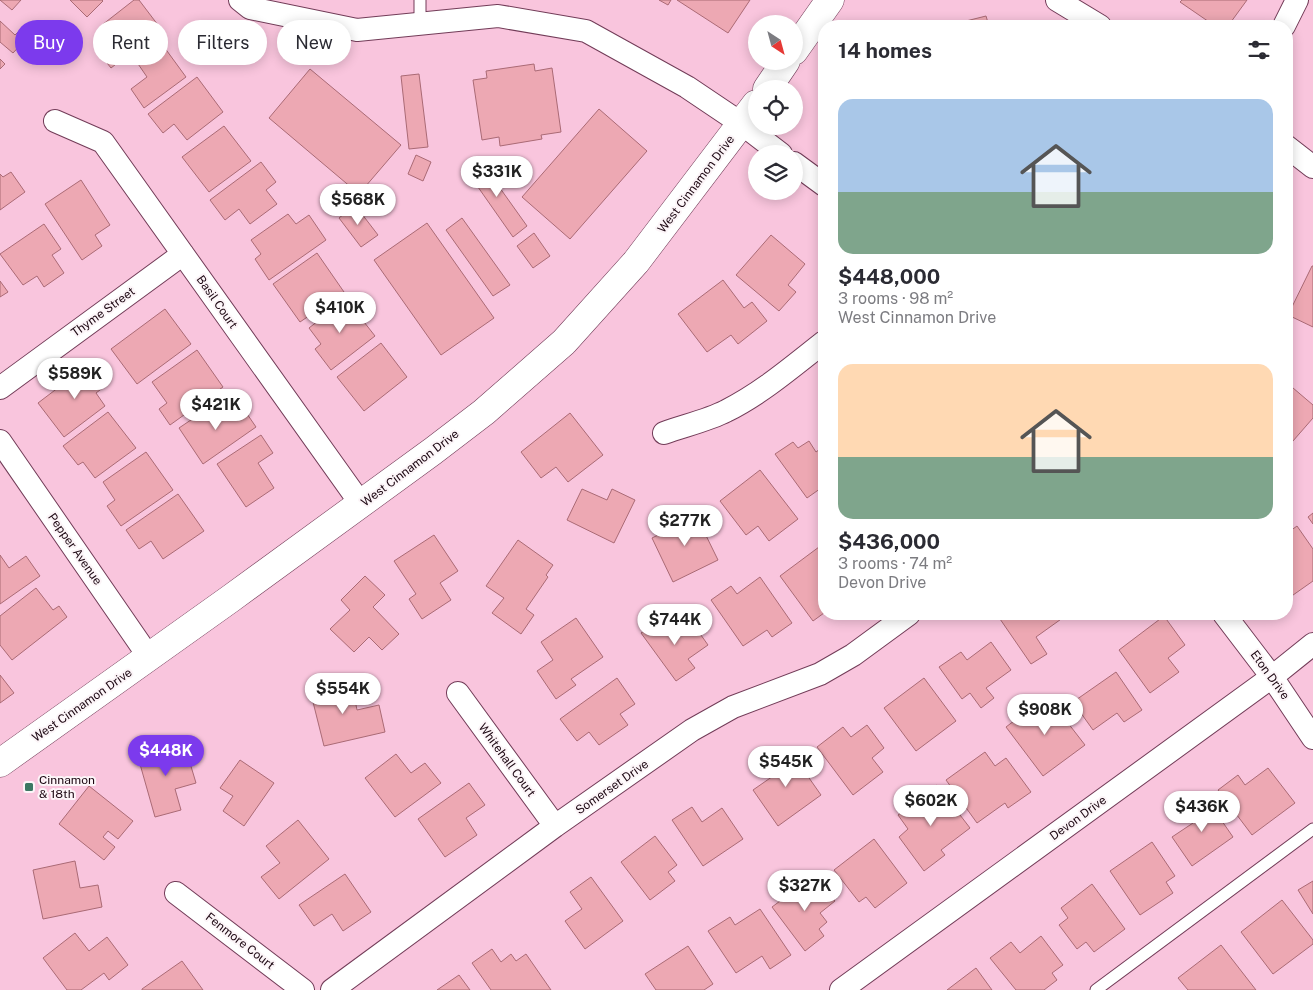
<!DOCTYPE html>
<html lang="en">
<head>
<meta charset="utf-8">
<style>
  body { margin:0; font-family:"Public Sans",sans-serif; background:#f7f7f7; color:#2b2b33; height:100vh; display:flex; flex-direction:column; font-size:19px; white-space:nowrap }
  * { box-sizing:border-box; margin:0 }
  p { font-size:16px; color:#7c7c81 }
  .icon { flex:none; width:28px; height:28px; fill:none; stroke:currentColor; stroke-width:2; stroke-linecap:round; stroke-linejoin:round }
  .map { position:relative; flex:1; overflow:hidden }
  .panel { position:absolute; left:818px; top:20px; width:475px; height:600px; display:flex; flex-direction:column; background:#fff; border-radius:20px; box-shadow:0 2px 12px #0003 }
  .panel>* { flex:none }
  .banner { position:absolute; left:15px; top:20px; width:475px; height:45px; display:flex; gap:10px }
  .needle { width:32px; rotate:144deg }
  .controls { position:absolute; left:748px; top:15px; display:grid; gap:10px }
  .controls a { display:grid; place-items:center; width:55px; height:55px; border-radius:50%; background:#fff; box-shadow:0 2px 12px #0003; font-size:25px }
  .price { position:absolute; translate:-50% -42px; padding:0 11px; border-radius:18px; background:#fff; color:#222; font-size:16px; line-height:32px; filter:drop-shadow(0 1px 2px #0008) }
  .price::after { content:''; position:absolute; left:50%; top:30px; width:15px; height:11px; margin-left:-8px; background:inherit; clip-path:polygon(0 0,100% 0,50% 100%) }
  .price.on { background:#7c3aed; color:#fff }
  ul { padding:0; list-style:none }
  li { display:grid; align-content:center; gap:10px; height:265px; padding:0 20px }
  li span { display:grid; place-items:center; height:155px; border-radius:15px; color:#555 }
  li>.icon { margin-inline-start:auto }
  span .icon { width:90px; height:90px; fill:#fffc; stroke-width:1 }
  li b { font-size:21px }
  h2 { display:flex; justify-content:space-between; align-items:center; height:60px; padding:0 20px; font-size:21px }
  .tag { padding:0 18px; border-radius:22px; background:#fff; box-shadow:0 2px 12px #0003; font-size:18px; line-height:45px }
  .tag.on { background:#7c3aed; color:#fff }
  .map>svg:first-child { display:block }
</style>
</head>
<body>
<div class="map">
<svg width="1313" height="990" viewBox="0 0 1313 990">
  <rect width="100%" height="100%" fill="#f9c5dd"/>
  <path fill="#eda8b3" stroke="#aa6a75" d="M0 0H21L12 10Z
    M70 0H102L103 1 87 17Z
    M134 0H139L161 29 111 68 96 49 111 38 102 25Z
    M659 0H671L668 5Z
    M677 0H750L728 33Z
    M1182 0H1247L1228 26H1215L1180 2Z
    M986 16 989 26H946Z
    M0 21 15 35 19 31 27 38 13 53 0 42Z
    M159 40 186 77 144 108 131 89 147 77 134 58Z
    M0 59 5 64 0 69Z
    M534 64 535 71 552 68 561 132 541 135 542 139 500 146 499 137 482 140 473 80 487 78 486 71Z
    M310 69 401 145 359 194 269 118Z
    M419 74 428 147 409 149 401 76Z
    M197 77 223 112 187 140 174 124 163 133 148 114Z
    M599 109 647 151 570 239 522 197Z
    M224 126 251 161 209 192 182 157Z
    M416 155 431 162 423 181 408 174Z
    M480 160 527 226 513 237 466 170Z
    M261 162 276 182 266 190 277 204 250 224 239 209 225 220 210 200Z
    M11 172 25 192 0 210V174L3 177Z
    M81 180 110 225 95 235 102 246 82 260 45 204Z
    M355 205 378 235 361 247 339 218Z
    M288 214 296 224 309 215 326 240 269 280 255 259 261 254 251 240Z
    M462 218 510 285 493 296 446 230Z
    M427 223 494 318 441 355 374 260Z
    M44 224 61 249 52 255 64 273 44 287 37 276 23 285 0 254Z
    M534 233 550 256 533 268 517 246Z
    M771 235 805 264 788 285 796 292 779 311 736 275Z
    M317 253 344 292 300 322 273 284Z
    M1312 266H1313V327L1288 315Z
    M723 280 744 308 752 302 767 321 738 344 731 335 707 352 678 314Z
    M0 281 8 292 0 297Z
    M346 299 375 336 331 370 315 349 321 344 309 328Z
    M165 309 191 344 137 384 111 349Z
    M381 343 407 377 364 411 337 377Z
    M197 350 223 387 170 425 159 409 167 403 152 382Z
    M92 362 108 384 96 393 105 406 64 437 38 403Z
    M1286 382 1313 405V418L1286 449Z
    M216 403 227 419 243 408 256 427 203 464 179 428Z
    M108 412 136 448 95 478 83 462 78 465 63 446Z
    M570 413 603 455 568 482 556 467 541 478 521 452Z
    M261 435 273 453 258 463 274 488 246 507 217 464Z
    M809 441 816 452 824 446V486L807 498 775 454 793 442 798 448Z
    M146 452 173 490 121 526 107 506 115 500 103 482Z
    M760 470 798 519 769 541 758 526 746 535 720 501Z
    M582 489 607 500 612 489 635 500 614 543 567 520Z
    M178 494 204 531 163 559 151 541 139 549 126 530Z
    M693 509 718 560 673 582 652 538 676 526 672 519Z
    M1313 513V524L1308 517Z
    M1297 526 1313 549V581L1286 600V534Z
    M434 535 458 571 440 583 451 600 422 619 409 599 416 594 394 561Z
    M518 540 553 565 546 575 548 577 526 609 534 615 521 634 492 613 504 598 486 586Z
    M823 544 824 613 813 621 780 576Z
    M0 555 9 568 26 556 40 576 0 604Z
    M365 576 385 595 373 607 399 634 382 650 369 637 354 652 330 629 350 610 341 600Z
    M760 577 792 623 772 637 767 630 743 646 711 600 731 586 737 594Z
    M36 588 53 610 59 606 67 617 12 660 0 645V616Z
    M1007 614H1062L1064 617 1036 637 1047 654 1031 664 1000 619Z
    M1164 616 1185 645 1168 658 1179 672 1150 693 1119 650Z
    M576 618 603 657 571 679 576 685 556 699 537 671 553 660 541 642Z
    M662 618 674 634 691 621 708 645 688 659 695 668 676 681 641 633Z
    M991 642 1011 670 986 688 994 698 981 708 970 693 962 699 939 667 961 652 967 660Z
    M1116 672 1142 710 1124 722 1117 713 1093 730 1073 702Z
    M0 675 14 693 0 703Z
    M617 678 635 704 620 714 628 725 599 745 589 732 577 741 560 719Z
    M924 678 956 721 916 751 884 708Z
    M332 680 336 694 353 690 357 710 379 705 385 732 324 746 309 686Z
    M1047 696 1085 745 1043 776 1006 727Z
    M867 725 884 748 872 758 883 772 853 795 817 747 843 727 851 737Z
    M184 743 196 783 175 789 181 810 155 817 138 757Z
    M788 748 821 795 778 826 753 790 776 774 767 762Z
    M985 752 995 766 1006 758 1031 792 1008 808 1005 803 977 823 946 780Z
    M396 754 411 773 425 763 441 783 395 817 365 778Z
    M240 760 274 783 244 826 223 811 233 796 220 788Z
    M1268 768 1295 803 1252 835 1218 790 1238 775 1245 785Z
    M469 783 485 805 466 818 477 835 445 857 418 819Z
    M937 785 970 828 941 850 945 855 924 871 899 837 908 829 898 815Z
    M89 786 133 821 118 839 108 831 103 837 115 847 104 860 59 824Z
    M1206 798 1233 837 1192 866 1172 837 1193 823 1186 813Z
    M692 807 702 822 722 808 743 839 703 866 672 820Z
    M298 820 329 859 279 899 261 877 280 863 266 846Z
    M655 836 677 865 668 872 675 881 650 900 621 862Z
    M874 839 907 883 875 908 866 897 859 902 834 870Z
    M1152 842 1175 876 1166 882 1173 893 1140 915 1110 871Z
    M75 861 80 888 98 885 102 907 43 919 33 870Z
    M345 874 371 912 343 931 332 914 314 926 299 905Z
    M815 875 835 901 820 913 827 922 819 929 824 936 805 951 772 907Z
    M591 877 623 921 585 949 565 921 582 909 570 892Z
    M1313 881V914L1298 890Z
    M1092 884 1125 929 1094 952 1086 942 1077 949 1059 925 1068 918 1061 908Z
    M1282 900 1313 940V944L1273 974 1241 932Z
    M760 909 791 955 770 969 762 956 736 973 708 931 730 917 735 925Z
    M75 933 89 951 107 937 128 965 109 980 104 973 81 990H67L43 958Z
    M1041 936 1063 965 1052 973 1057 980 1044 990H1016L990 958 1011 942 1020 953Z
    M1221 945 1256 990H1188L1178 978Z
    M688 946 713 984 704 990H656L645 974Z
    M492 949 501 962 511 954 516 961 526 954 551 990H491L472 963Z
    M182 961 203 990H142V989Z
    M976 968 992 990H947Z
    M459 975 470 990H437Z"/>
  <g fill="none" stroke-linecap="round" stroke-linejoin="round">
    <g stroke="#723c58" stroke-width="13">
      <path id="service" d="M420 0V23
        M1096 990 1313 829"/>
    </g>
    <g stroke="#723c58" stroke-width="24">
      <path id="minor" d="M240 0 250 8 357 30 498 16 586 31 687 87 742 124 781 154
        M1057 0 1100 26
        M1284 26 1297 0
        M55 121 103 142 361 504
        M1286 146 1313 167
        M794 163 824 185
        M0 388 183 254
        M664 433C683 426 709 420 726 411 762 393 792 367 824 342
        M0 441 149 657
        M1224 614 1272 677 1313 738
        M458 693 555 826
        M176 893 303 990
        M332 990 555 826 692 730 733 707 820 674 853 655 909 614
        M841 990 1272 677 1313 644"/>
    </g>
    <g stroke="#723c58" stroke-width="29">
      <path id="secondary" d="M794 51 830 0
        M767 89 786 61
        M0 763 230 599 433 451 484 412 564 342 636 262 756 104"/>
    </g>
    <use href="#service" stroke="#fff" stroke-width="11"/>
    <use href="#minor" stroke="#fff" stroke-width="22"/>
    <use href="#secondary" stroke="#fff" stroke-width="28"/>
  </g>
  <rect fill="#3c7863" stroke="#fcf5f8" stroke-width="2" x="24" y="782" width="10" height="10" rx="2.5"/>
  <g text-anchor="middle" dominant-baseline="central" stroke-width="4" stroke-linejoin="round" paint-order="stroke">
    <g font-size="12" fill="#1c0712" stroke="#fcf5f8">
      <text transform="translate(696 184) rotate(-53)">West Cinnamon Drive</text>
      <text transform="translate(217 302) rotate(55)">Basil Court</text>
      <text transform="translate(103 312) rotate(-36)">Thyme Street</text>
      <text transform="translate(410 468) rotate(-37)">West Cinnamon Drive</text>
      <text transform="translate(75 549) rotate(55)">Pepper Avenue</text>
      <text transform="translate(1270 675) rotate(54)">Eton Drive</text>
      <text transform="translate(82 705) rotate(-35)">West Cinnamon Drive</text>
      <text transform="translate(507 760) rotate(54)">Whitehall Court</text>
      <text transform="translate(612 787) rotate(-35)">Somerset Drive</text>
      <text transform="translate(1078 818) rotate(-36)">Devon Drive</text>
      <text transform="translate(240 941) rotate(38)">Fenmore Court</text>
    </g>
    <g font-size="12" fill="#1c0712" stroke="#fcf5f8" text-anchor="start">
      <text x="39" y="780">Cinnamon<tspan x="39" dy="14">&amp; 18th</tspan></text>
    </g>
  </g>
</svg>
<div class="controls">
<a><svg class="needle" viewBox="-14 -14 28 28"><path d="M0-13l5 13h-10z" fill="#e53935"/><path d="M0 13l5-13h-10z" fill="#7c7c81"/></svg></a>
<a><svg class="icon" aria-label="locate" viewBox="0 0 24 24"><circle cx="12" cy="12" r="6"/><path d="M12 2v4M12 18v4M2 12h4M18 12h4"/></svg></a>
<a><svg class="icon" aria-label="layers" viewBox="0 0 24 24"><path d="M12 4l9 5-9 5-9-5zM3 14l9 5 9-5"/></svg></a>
</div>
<b class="price" style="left:497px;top:198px">$331K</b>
<b class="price" style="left:358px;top:226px">$568K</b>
<b class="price" style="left:340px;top:334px">$410K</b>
<b class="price" style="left:75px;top:400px">$589K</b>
<b class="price" style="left:216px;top:431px">$421K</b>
<b class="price" style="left:685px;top:547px">$277K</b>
<b class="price" style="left:675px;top:646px">$744K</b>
<b class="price" style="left:343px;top:715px">$554K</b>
<b class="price" style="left:1045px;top:736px">$908K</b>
<b class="price on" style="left:166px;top:777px">$448K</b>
<b class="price" style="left:786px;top:788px">$545K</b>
<b class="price" style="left:931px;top:827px">$602K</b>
<b class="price" style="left:1202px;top:833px">$436K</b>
<b class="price" style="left:805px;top:912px">$327K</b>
<div class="banner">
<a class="tag on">Buy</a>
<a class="tag">Rent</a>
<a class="tag">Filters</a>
<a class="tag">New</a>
</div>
<section class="panel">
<h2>14 homes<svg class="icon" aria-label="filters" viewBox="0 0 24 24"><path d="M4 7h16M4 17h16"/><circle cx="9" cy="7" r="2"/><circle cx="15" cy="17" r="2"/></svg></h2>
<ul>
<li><span style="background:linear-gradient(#a9c7e8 60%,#7fa58c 0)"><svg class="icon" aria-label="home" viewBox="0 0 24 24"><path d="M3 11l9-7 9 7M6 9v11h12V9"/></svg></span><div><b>$448,000</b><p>3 rooms · 98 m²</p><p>West Cinnamon Drive</p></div></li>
<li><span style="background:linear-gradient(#ffd9b3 60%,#7fa58c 0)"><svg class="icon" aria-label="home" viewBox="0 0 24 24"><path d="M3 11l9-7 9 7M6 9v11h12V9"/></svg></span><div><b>$436,000</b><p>3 rooms · 74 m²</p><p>Devon Drive</p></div></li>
</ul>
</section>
</div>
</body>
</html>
